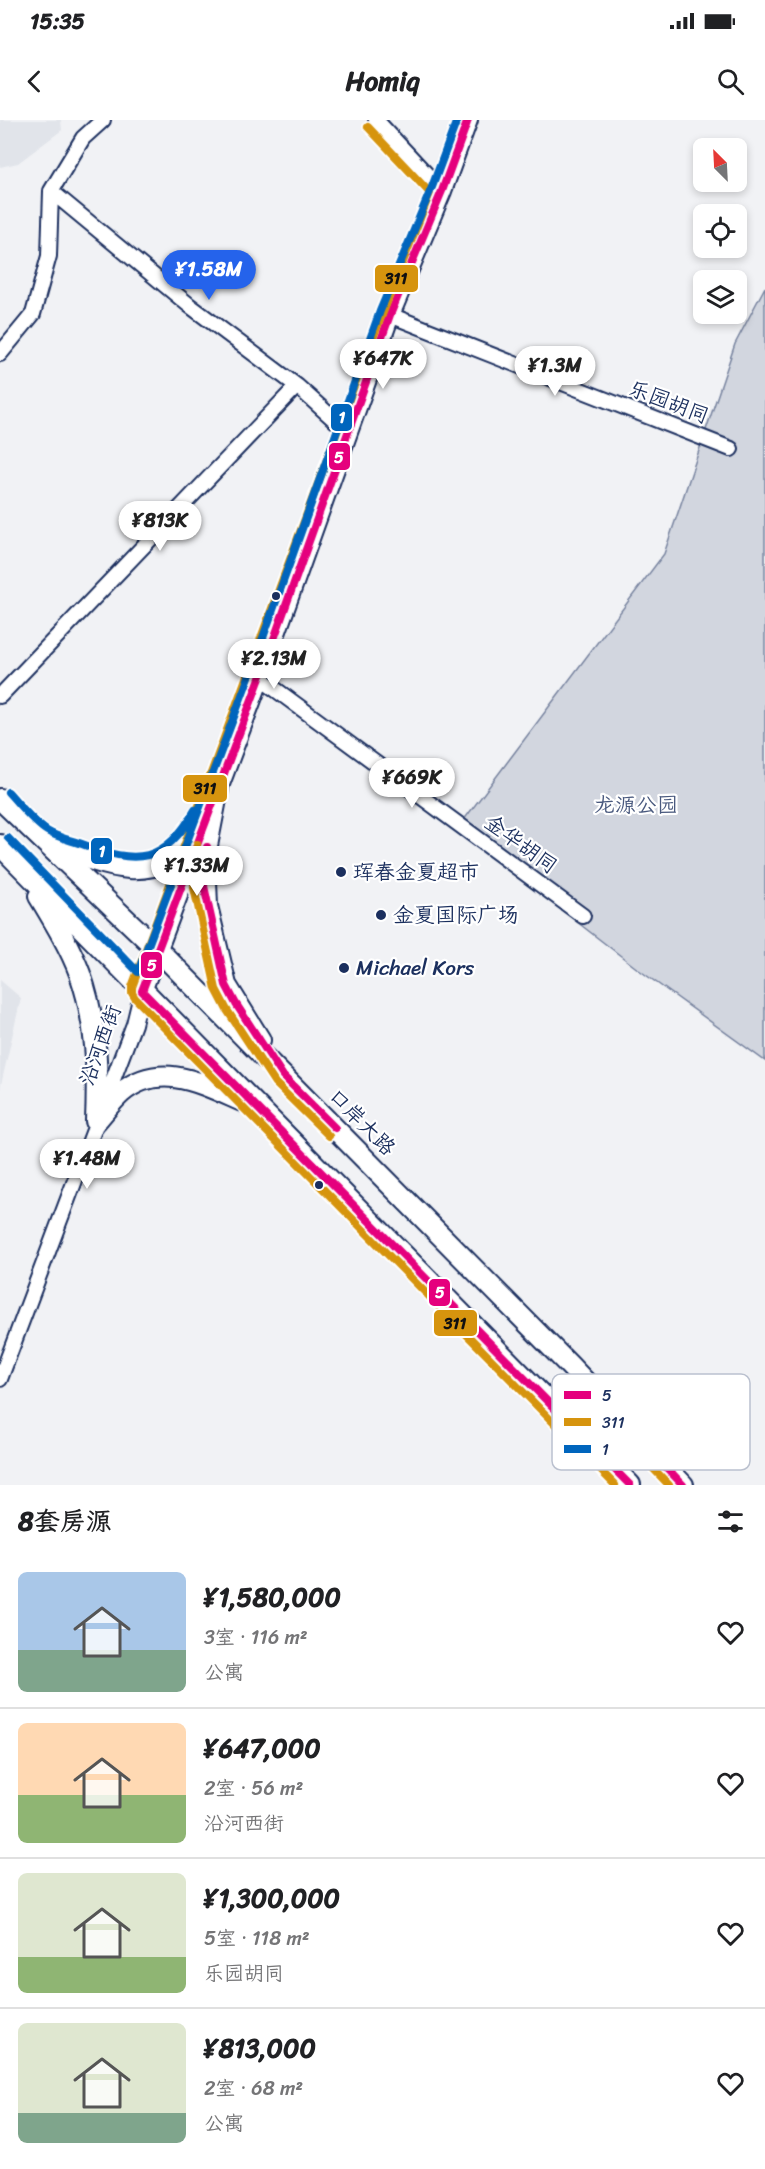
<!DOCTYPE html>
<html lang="zh">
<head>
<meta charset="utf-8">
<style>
  body { margin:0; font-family:Sriracha,"LXGW WenKai TC",sans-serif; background:#f6f6f6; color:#202124; height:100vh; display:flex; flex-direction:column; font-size:22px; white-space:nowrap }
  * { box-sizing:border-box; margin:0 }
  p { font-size:20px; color:#757577 }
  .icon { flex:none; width:33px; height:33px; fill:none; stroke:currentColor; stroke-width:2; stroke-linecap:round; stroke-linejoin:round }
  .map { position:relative; height:1365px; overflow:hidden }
  .details { display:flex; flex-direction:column; background:#fff; flex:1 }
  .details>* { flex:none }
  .needle { width:39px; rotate:336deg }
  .tools { position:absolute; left:693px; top:18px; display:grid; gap:12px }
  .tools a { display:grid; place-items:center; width:54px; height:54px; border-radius:9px; background:#fff; box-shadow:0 3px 9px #0003; font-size:30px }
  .price { position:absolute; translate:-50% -51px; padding:0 14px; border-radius:21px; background:#fff; color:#222; font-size:20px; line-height:39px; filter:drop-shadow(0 2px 3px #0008) }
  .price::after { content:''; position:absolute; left:50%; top:36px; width:18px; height:14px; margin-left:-9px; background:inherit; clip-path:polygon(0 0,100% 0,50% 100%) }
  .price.current { background:#2563eb; color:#fff }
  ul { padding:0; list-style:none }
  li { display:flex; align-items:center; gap:18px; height:150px; padding:0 18px }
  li+li { border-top:2px solid #e0e0e0 }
  li span { display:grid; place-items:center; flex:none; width:168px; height:120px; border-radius:9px; color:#555 }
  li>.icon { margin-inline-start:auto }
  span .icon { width:72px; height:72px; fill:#fffc; stroke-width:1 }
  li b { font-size:26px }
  h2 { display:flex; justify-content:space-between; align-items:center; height:72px; padding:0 18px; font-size:26px }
  .status { display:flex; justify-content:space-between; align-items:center; height:42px; padding:0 30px; background:#fff; direction:ltr }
  .status svg { height:16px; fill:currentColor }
  header { display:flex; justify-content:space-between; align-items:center; height:78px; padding:0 18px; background:#fff; font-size:27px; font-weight:700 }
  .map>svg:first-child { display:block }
</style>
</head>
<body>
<div class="status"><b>15:35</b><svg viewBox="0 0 49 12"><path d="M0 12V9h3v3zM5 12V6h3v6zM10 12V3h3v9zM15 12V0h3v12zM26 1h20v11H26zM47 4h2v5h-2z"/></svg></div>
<header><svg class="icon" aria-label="back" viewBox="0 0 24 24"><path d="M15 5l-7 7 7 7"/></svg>Homiq<svg class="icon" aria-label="search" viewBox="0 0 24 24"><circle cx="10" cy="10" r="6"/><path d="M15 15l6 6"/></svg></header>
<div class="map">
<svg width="765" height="1365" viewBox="0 0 765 1365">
  <rect width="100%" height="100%" fill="#f1f2f5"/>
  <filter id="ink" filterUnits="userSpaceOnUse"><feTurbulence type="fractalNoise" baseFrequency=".0167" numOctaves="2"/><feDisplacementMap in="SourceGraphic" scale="12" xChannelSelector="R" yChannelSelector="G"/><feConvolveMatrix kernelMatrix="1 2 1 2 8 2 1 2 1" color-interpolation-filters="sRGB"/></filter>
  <g filter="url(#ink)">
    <path fill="#e1e4ea" d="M0 0H61L62 10 18 43 0 47Z
      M0 860 21 878 0 969Z"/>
    <path fill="#d2d6df" stroke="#76829e" stroke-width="1.5" d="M765 167V941L639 850 457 709 664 434 735 224Z"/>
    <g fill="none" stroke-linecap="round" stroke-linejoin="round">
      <g stroke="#1b2f5e" stroke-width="18">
        <path id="minor" d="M376 0 442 71
          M51 71 189 185 297 266 348 312
          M390 195 731 329
          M0 234 33 194 49 136 51 71 83 18 103 0
          M260 558 583 796
          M0 576 297 266
          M0 1259 134 904 142 871"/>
      </g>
      <g stroke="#1b2f5e" stroke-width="22">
        <path id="major" d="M142 871 260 558 390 195 442 71 468 0"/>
      </g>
      <g stroke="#1b2f5e" stroke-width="24">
        <path id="highway" d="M218 669 205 736 207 786 226 865 260 920
          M0 679 158 830 570 1246 683 1365
          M51 724C95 741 152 770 189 721 197 710 203 696 210 685
          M0 725 630 1365
          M39 776C54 801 70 827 80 854 97 902 98 951 96 1001
          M96 1001C104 992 112 981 121 973 162 938 208 967 249 984"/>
      </g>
      <use href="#minor" stroke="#fff" stroke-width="14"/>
      <use href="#major" stroke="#fff" stroke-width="18"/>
      <use href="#highway" stroke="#fff" stroke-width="20"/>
      <g stroke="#fff" stroke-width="12">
        <path id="bus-1" d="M468 0 442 71 390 195 260 558 142 871 630 1365
          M207 727 204 766 226 865 236 884 283 956 335 1008
          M612 1290 683 1365"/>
      </g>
      <g stroke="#fff" stroke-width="12">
        <path id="bus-2" d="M368 7 430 73 354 266 132 867V873L135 878 615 1365
          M197 724 194 768 216 869 227 890 275 963 329 1016
          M605 1298 669 1365"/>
      </g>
      <g stroke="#fff" stroke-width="12">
        <path id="bus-3" d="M8 672C20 685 32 701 47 711 58 718 71 720 82 724 136 745 165 744 195 690
          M8 718 138 852 250 554 380 191 432 67 457 0"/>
      </g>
      <use href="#bus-1" stroke="#e5007d" stroke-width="8"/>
      <use href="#bus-2" stroke="#d6940e" stroke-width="8"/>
      <use href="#bus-3" stroke="#0065bd" stroke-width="8"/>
    </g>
  </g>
  <g fill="#1b2f5e" stroke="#fff" stroke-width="2">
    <circle cx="276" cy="476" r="5"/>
    <circle cx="341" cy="752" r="6"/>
    <circle cx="381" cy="795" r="6"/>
    <circle cx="344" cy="848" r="6"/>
    <circle cx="319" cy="1065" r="5"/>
  </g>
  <g text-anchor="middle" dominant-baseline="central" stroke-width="4.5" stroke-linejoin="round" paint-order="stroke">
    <g font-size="21" fill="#1b2f5e" stroke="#fff">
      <text transform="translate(669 282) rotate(21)">乐园胡同</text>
      <text transform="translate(521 724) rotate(36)">金华胡同</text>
      <text transform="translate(100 925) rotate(-70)">沿河西街</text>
      <text transform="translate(362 1002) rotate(45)">口岸大路</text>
    </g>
    <g font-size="21" fill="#49597e" stroke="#fff">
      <text x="636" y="685">龙源公园</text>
    </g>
    <g font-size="21" fill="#1b2f5e" stroke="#fff" text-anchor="start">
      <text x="353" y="752">珲春金夏超市</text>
      <text x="393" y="795">金夏国际广场</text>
      <text x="356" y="848">Michael Kors</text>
    </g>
  </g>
  <rect x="552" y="1254" width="198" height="96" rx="9" fill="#fff" stroke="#bbc1cf" stroke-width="1.5"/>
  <rect x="564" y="1271" width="27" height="8" fill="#e5007d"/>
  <rect x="564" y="1298" width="27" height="8" fill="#d6940e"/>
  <rect x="564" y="1325" width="27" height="8" fill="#0065bd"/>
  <g font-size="16" fill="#1b2f5e">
    <text x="602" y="1281">5</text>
    <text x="602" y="1308">311</text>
    <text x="602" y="1335">1</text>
  </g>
  <g stroke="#fff" stroke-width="2">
    <rect x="374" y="144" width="45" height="29" rx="6" fill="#d6940e"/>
    <rect x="330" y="283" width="23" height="29" rx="6" fill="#0065bd"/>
    <rect x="328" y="322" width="23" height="29" rx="6" fill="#e5007d"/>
    <rect x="182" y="654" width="46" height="29" rx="6" fill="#d6940e"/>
    <rect x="90" y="717" width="23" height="28" rx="6" fill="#0065bd"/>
    <rect x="140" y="831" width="23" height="28" rx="6" fill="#e5007d"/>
    <rect x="428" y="1158" width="23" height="29" rx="6" fill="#e5007d"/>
    <rect x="433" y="1189" width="45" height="28" rx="6" fill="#d6940e"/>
  </g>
  <g font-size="16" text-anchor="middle" font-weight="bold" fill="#fff">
    <text x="342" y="303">1</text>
    <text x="339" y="343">5</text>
    <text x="102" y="737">1</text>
    <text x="152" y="851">5</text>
    <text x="440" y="1178">5</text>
  </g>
  <g font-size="16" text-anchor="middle" font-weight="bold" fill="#111">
    <text x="396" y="164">311</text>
    <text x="205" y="674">311</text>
    <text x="455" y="1209">311</text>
  </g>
</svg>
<div class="tools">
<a><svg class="needle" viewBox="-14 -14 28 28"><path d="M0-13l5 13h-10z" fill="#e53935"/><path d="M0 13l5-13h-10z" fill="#757577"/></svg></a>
<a><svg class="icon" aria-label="locate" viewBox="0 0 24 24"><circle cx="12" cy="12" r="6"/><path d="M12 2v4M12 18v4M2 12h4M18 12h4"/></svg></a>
<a><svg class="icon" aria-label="layers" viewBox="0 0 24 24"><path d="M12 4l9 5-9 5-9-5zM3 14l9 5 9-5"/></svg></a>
</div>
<b class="price current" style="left:209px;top:181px">¥1.58M</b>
<b class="price" style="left:383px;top:270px">¥647K</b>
<b class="price" style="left:555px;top:277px">¥1.3M</b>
<b class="price" style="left:160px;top:432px">¥813K</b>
<b class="price" style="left:274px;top:570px">¥2.13M</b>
<b class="price" style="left:412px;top:689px">¥669K</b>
<b class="price" style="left:197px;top:777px">¥1.33M</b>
<b class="price" style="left:87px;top:1070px">¥1.48M</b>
</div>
<section class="details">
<h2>8套房源<svg class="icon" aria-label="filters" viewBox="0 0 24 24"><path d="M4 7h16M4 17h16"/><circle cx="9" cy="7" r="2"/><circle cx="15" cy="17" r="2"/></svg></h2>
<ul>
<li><span style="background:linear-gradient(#a9c7e8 65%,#7fa58c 0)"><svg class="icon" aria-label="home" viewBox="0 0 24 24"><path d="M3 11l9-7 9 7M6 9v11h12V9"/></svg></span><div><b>¥1,580,000</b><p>3室 · 116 m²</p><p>公寓</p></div><svg class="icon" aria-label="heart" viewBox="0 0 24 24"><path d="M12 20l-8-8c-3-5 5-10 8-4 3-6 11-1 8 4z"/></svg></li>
<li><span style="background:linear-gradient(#ffd9b3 60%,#8fb573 0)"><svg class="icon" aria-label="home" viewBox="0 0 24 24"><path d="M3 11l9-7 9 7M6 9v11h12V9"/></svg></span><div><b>¥647,000</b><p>2室 · 56 m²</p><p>沿河西街</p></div><svg class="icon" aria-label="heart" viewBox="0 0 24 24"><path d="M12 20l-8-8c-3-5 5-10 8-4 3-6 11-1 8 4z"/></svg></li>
<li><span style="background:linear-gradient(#dfe7d0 70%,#8fb573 0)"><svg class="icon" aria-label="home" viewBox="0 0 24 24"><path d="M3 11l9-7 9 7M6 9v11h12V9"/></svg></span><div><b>¥1,300,000</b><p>5室 · 118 m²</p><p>乐园胡同</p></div><svg class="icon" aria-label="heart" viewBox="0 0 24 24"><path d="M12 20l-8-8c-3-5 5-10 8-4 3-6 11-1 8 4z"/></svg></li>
<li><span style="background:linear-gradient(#dfe7d0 75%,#7fa58c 0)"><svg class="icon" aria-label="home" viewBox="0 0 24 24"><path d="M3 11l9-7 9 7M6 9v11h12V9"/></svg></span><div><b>¥813,000</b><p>2室 · 68 m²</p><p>公寓</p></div><svg class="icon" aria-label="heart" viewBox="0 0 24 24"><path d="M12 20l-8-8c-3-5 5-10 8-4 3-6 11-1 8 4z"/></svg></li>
</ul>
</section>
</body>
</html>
